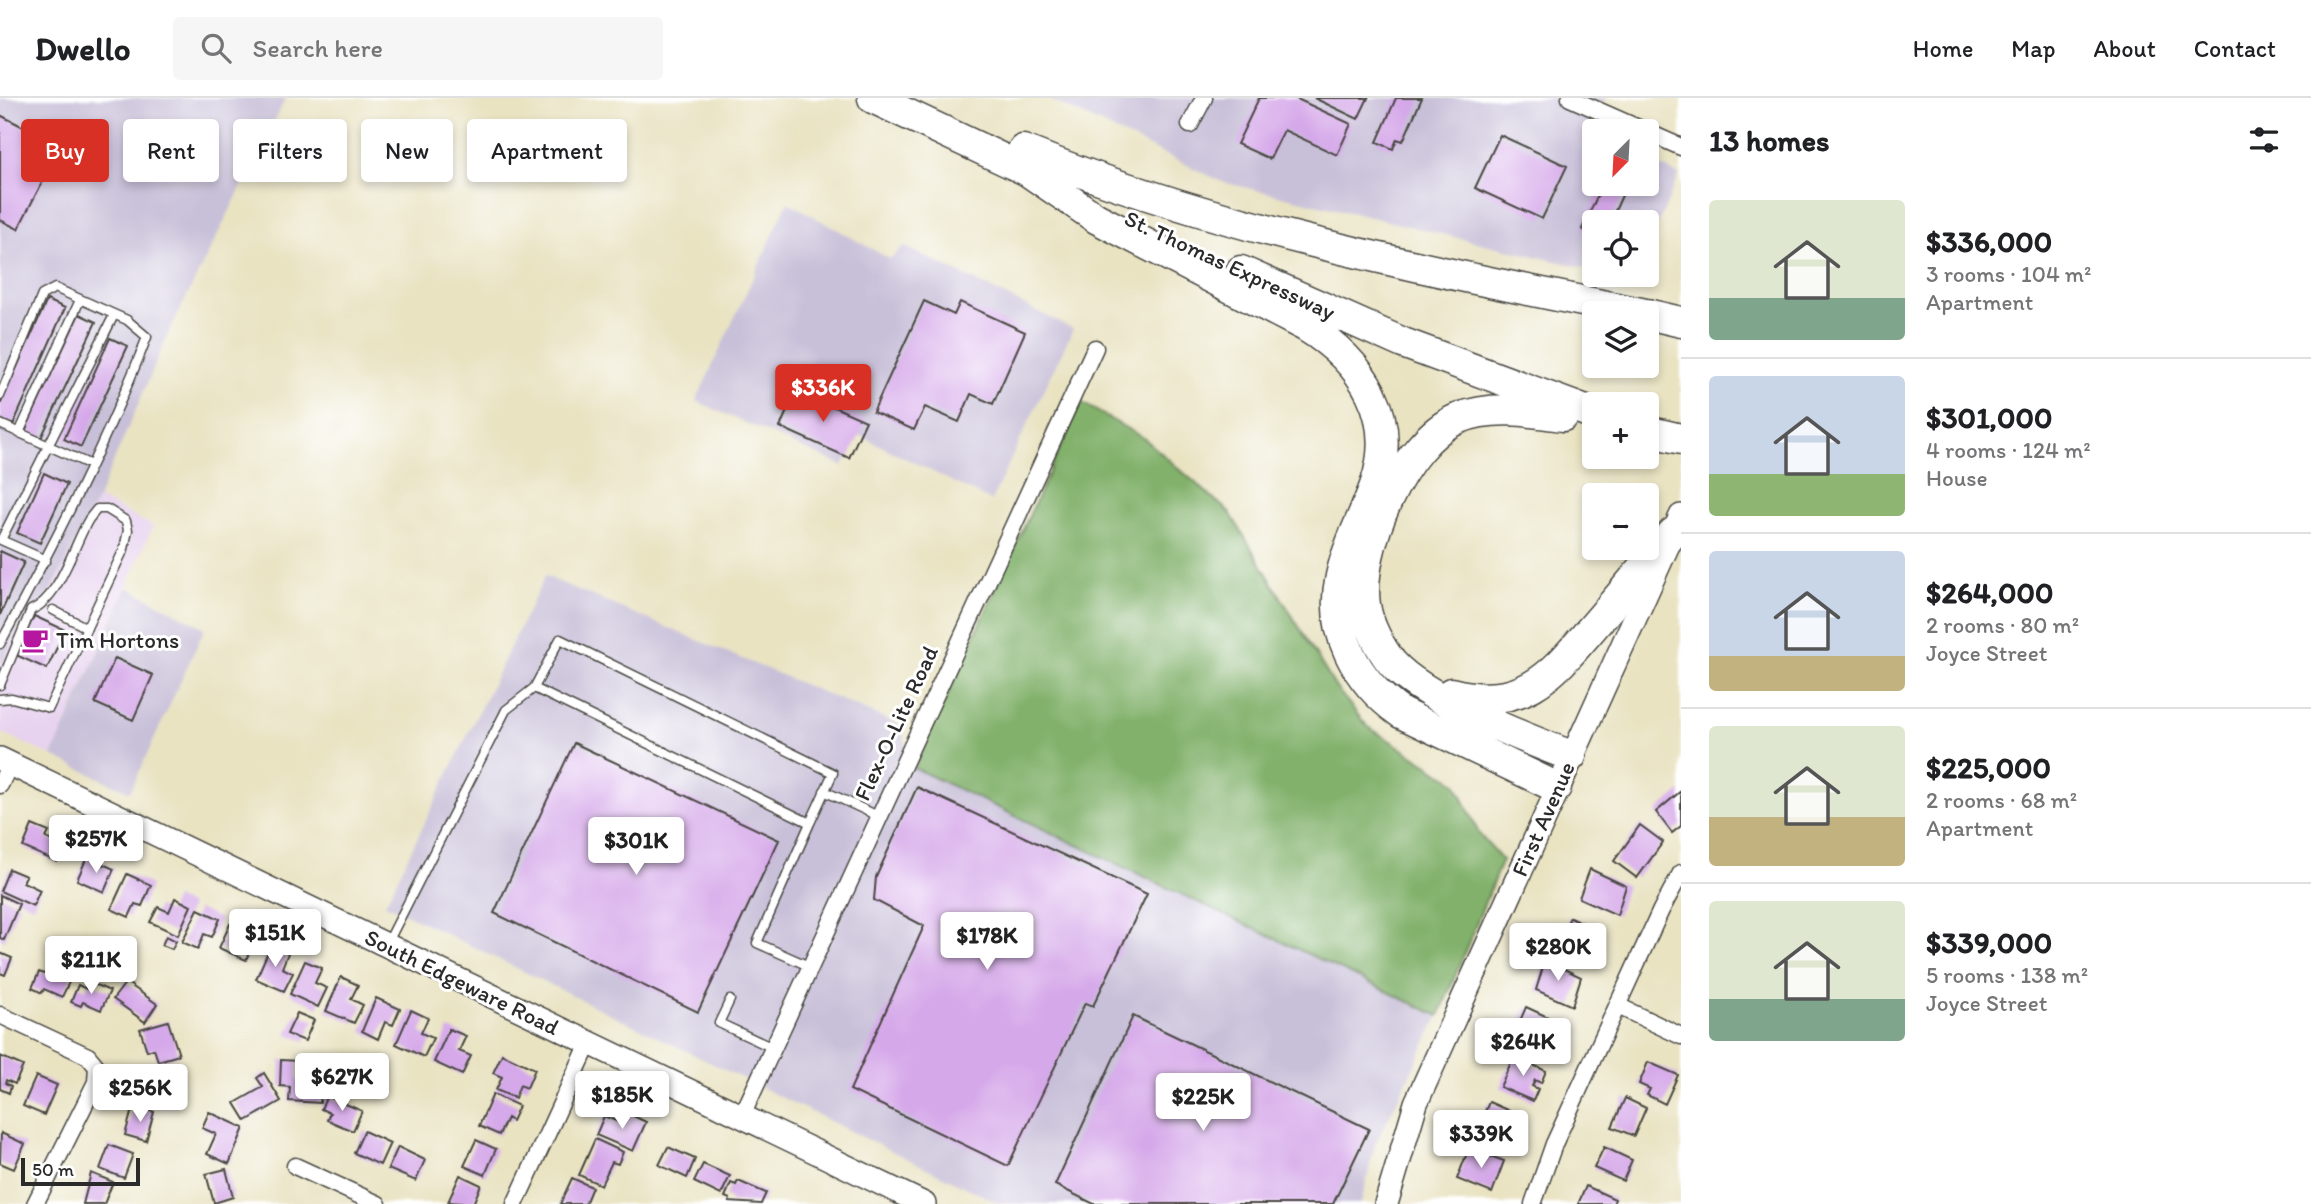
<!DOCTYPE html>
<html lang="en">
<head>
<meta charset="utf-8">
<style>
  body { margin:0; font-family:Itim,sans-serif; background:#f6f6f6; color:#202124; height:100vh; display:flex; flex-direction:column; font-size:26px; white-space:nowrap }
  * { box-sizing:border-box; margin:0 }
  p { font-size:23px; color:#757577 }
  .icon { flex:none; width:38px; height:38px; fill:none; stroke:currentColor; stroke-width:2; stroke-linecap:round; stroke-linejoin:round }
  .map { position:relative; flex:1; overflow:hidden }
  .drawer { display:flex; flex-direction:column; background:#fff; width:630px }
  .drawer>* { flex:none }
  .top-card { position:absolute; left:21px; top:21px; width:665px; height:63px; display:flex; gap:14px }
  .needle { width:46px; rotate:204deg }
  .tools { position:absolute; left:1582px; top:21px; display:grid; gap:14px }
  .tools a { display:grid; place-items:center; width:77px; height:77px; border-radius:7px; background:#fff; box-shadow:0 4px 10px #0003; font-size:35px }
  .scale { position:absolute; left:21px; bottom:18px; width:119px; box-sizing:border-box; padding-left:7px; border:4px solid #2b2b2b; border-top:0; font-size:19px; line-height:24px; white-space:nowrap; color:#2b2b2b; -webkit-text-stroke:5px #fff; paint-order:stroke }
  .price { position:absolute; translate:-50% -60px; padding:0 16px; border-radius:7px; background:#fff; color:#222; font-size:23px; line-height:46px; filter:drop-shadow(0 2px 4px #0008) }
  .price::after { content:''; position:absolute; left:50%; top:42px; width:21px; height:16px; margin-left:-10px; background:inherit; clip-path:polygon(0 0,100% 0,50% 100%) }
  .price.on { background:#d93025; color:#fff }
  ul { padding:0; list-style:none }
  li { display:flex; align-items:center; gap:21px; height:175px; padding:0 28px }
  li+li { border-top:2px solid #e0e0e0 }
  li span { display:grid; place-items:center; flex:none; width:196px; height:140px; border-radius:7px; color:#555 }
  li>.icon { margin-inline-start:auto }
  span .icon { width:84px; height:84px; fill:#fffc; stroke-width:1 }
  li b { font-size:30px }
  h2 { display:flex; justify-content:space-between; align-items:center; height:84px; padding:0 28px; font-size:30px }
  .tag { padding:0 24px; border-radius:7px; background:#fff; box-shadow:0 4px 10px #0003; font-size:24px; line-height:63px }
  .tag.on { background:#d93025; color:#fff }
  header { display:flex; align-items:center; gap:42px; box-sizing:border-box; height:98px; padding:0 35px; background:#fff; border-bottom:2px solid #e0e0e0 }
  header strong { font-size:33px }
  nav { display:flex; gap:38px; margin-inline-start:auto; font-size:24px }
  .search { width:490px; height:63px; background:#f6f6f6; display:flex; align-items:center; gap:18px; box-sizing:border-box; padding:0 24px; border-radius:7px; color:#757577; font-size:26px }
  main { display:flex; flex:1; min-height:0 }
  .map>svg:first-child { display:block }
</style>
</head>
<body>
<header>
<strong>Dwello</strong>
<div class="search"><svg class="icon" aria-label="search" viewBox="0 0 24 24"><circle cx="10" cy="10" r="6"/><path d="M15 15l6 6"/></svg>Search here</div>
<nav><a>Home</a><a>Map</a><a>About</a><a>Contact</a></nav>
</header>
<main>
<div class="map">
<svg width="1681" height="1106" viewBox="0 0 1681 1106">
  <rect width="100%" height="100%" fill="#fff"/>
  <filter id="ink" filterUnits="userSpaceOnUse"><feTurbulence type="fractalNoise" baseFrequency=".0143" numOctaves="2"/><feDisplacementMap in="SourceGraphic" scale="14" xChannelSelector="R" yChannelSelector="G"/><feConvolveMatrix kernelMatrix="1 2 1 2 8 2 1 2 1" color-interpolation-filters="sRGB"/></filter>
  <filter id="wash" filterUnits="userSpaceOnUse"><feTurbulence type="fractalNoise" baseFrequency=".00686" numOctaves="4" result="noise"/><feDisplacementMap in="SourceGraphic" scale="28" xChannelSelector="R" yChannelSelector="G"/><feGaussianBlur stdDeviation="1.57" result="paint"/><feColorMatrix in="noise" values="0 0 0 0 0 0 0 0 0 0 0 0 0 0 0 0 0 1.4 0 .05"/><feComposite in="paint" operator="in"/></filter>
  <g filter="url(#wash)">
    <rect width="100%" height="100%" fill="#e9e3c2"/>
    <path fill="#e7d2ef" d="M98 400 153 428 52 658 0 634V569L28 510 48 499Z"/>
    <path fill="#c8bfd8" d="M0 0H286L170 232 98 400 48 499 28 510 0 569Z
      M1047 0H1606L1584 34 1594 39V86H1647V62L1679 77 1647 152V124H1594V172L1222 84Z
      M788 104 890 161 904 148 1073 231 991 403 857 336 843 368 696 303Z
      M545 478 900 627 914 670 1439 918 1375 1047 1361 1106H1000L385 806Z
      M127 489 205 530 130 694 52 658Z"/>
    <path fill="#81b16a" stroke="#566e4a" stroke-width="2" d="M1081 304 1145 341 1230 415 1336 590 1367 628 1456 685 1479 736 1502 762 1439 918 914 670Z"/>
    <g id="blocks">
      <path fill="#d5a8e9" d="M1259 0H1295L1351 26 1337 57 1284 32 1270 61 1237 46Z
        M1314 0H1368L1358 21Z
        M1396 0H1422L1403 43 1397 41 1393 51 1377 44Z
        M0 17 61 48 18 131 0 122Z
        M1500 37 1567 68 1542 121 1475 90Z
        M1603 86 1624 93 1610 124H1594V137L1582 131Z
        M47 202 65 210 13 327 0 321V307Z
        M924 203 954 217 960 204 1025 234 993 306 971 296 959 324 925 309 914 332 873 314Z
        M79 216 96 224 41 340 25 333Z
        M110 240 128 248 81 349 64 341Z
        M796 292 866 323 849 360 780 329Z
        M44 375 67 386 40 445 17 435Z
        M0 453 24 464 0 517Z
        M34 518 65 532 47 571 16 557Z
        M115 560 153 577 133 622 95 605Z
        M574 645 779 742 698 914 494 815Z
        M917 689 1147 796 1093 908 1085 905 1008 1068 850 992 924 828 874 802 876 779Z
        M1681 693V728L1672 735 1656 714Z
        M32 727 49 734 46 740 64 748 57 764 23 749Z
        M1640 727 1663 744 1637 780 1614 763Z
        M87 759 114 771 104 794 77 782Z
        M9 771 26 778 23 784 40 792 33 808 0 793Z
        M1590 771 1626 788 1617 817 1579 800Z
        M127 776 151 787 142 808 135 806 129 819 111 811Z
        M0 797 19 806 4 842 0 840Z
        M175 800 191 808 178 837 150 824 158 809 169 814Z
        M198 811 220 821 212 839 204 836 198 851 182 844Z
        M1570 819 1603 834 1595 864 1562 849 1569 834 1564 832Z
        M230 826 256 838 246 862 219 850Z
        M166 838 176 843 172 851 162 847Z
        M271 847 288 855 282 870 293 875 284 893 256 881Z
        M0 855 12 860 5 877 0 875Z
        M1545 862 1581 879 1572 908 1536 892Z
        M305 863 322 870 315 885 327 890 318 909 290 896Z
        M50 870 71 880 62 899 44 891 42 895 32 890 39 874 47 877Z
        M341 879 358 887 351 901 363 907 354 925 326 913Z
        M89 884 110 893 101 912 83 904 81 908 71 904 78 887 86 891Z
        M126 884 157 906 145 924 113 901Z
        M376 900 400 911 393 927 385 924 378 941 362 933Z
        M1526 909 1563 926 1547 962 1510 946Z
        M411 912 428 920 421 935 433 940 424 959 396 946Z
        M297 915 314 922 305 943 287 936Z
        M1133 918 1369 1031 1333 1106H1094L1055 1087Z
        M168 923 179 957 158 963 154 951 147 953 140 931Z
        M449 931 466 938 459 953 471 958 462 977 434 964Z
        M502 956 535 971 527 990 520 987 515 1000 496 992 502 979 493 975Z
        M0 958 23 968 15 986 6 982 5 985 11 988 9 995 0 991Z
        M1514 958 1546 973 1541 985 1535 982 1532 988 1538 991 1533 1003 1500 989Z
        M281 962 298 963 297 982 322 984 320 1005 289 1003 290 989 280 988Z
        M1648 964 1678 977 1665 1006 1647 997 1650 991 1639 986Z
        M149 975 173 981 166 1008 142 1002Z
        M264 975 281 1003 246 1023 235 1005 263 989 257 980Z
        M36 978 57 987 44 1017 23 1008Z
        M493 996 519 1008 512 1023 507 1020 499 1037 479 1028Z
        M327 998 362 1013 353 1033 327 1022 330 1015 321 1011Z
        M1625 1000 1646 1010 1634 1038 1612 1029Z
        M1489 1004 1523 1019 1511 1047 1477 1032Z
        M133 1008 154 1014 146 1043 125 1037Z
        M209 1014 244 1030 229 1066 207 1056 216 1036 202 1030Z
        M627 1015 646 1024 633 1053 596 1037 604 1018 623 1026Z
        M364 1033 390 1045 380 1067 354 1055Z
        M1 1035 25 1046 14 1071 0 1065Z
        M595 1041 623 1054 618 1066 612 1064 601 1087 579 1077Z
        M476 1042 496 1051 485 1077 464 1068Z
        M109 1047 133 1056 124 1080 100 1071Z
        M398 1049 425 1062 416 1083 388 1071Z
        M668 1049 695 1061 687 1080 659 1067Z
        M1604 1049 1632 1062 1623 1083 1594 1070Z
        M1469 1050 1504 1063 1492 1095 1457 1081Z
        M703 1066 730 1078 721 1097 694 1084Z
        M226 1071 233 1099 214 1105 206 1076Z
        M91 1075 113 1084 104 1106H83Z
        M460 1077 481 1087 473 1106 448 1104Z
        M572 1080 592 1089 585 1106H560Z
        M738 1083 766 1095 761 1106 729 1104 730 1101 725 1099 731 1085 736 1087Z
        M1586 1088 1615 1101 1613 1106H1578Z"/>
    </g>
  </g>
  <g filter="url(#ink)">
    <use href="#blocks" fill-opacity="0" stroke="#484742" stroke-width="2"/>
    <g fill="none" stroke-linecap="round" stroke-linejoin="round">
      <g stroke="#484742" stroke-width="11">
        <path id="lane" d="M0 298 42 197 55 190 127 222 147 239C106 345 54 446 0 546
          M0 326 91 367
          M19 335 80 202
          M46 462 1 442 114 217
          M53 512 87 530
          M0 587 31 512C59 502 74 446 89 421L97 411H107L126 423 128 432 124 451 49 610 12 600 0 601
          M824 693 878 718
          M810 725 833 675 560 541 534 590 810 725 757 845 811 869
          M387 846 506 612 534 590
          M730 902 719 925 773 950"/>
      </g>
      <g stroke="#484742" stroke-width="19">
        <path id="street" d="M1570 0 1645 33
          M1190 27 1204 0
          M1647 34 1681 49
          M0 687 10 666
          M1618 908 1681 938
          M0 917 88 958 97 969 96 984 35 1106
          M741 1020 1095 250
          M295 1068 378 1106
          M515 1106 589 945
          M1533 1106 1554 1046 1661 812 1681 775"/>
      </g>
      <g stroke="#484742" stroke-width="26">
        <path id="secondary" d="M0 661 924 1106
          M1386 1106 1416 1005 1681 418"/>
      </g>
      <g stroke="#484742" stroke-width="33">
        <path id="highway" d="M873 0 1047 82
          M1023 52C1224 133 1430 172 1641 215
          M1029 74 1096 120 1305 228C1364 264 1399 319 1375 388 1364 418 1348 446 1341 478 1328 533 1357 584 1401 615L1556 689
          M1241 173 1403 245 1594 316
          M1647 216 1681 224
          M1563 318C1529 313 1490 307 1457 321 1403 344 1357 450 1365 507 1368 527 1380 550 1392 565 1423 601 1525 640 1571 658
          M1647 333 1681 341
          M1451 595C1527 614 1554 574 1599 522 1624 493 1648 464 1673 435"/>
      </g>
      <use href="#lane" stroke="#fff" stroke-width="8"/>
      <use href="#street" stroke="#fff" stroke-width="16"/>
      <use href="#secondary" stroke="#fff" stroke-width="23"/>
      <use href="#highway" stroke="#fff" stroke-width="30"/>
    </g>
  </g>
  <defs>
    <g id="cafe-bare" transform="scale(2.1)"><path d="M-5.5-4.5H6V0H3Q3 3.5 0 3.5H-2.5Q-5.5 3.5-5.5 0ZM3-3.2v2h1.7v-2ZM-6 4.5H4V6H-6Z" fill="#b5179e" stroke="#fff" stroke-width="2.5" paint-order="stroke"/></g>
  </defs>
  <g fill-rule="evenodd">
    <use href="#cafe-bare" x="35" y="542"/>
  </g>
  <g text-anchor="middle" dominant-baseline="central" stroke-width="6" stroke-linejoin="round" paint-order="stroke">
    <g font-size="23" fill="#2b2b2b" stroke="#fff">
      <text transform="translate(1230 167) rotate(25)">St. Thomas Expressway</text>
      <text transform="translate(896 625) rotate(-65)">Flex-O-Lite Road</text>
      <text transform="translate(1543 721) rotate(-66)">First Avenue</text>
      <text transform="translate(462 884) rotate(26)">South Edgeware Road</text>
    </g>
    <g font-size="23" fill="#2b2b2b" stroke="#fff" text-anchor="start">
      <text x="56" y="542">Tim Hortons</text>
    </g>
  </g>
</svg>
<div class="tools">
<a><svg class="needle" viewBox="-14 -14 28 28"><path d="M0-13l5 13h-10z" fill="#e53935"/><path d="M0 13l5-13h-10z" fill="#757577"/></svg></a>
<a><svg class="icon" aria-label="locate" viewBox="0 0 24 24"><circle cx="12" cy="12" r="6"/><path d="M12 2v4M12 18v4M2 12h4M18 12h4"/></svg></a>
<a><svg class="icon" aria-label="layers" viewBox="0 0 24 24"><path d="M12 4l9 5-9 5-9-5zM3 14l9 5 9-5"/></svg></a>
<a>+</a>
<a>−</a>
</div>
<div class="scale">50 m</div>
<b class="price on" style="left:823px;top:326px">$336K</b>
<b class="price" style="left:96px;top:777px">$257K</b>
<b class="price" style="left:636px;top:779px">$301K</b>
<b class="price" style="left:275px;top:871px">$151K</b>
<b class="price" style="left:987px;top:874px">$178K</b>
<b class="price" style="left:1558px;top:885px">$280K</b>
<b class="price" style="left:91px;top:898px">$211K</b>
<b class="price" style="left:1523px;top:980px">$264K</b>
<b class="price" style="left:342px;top:1015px">$627K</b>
<b class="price" style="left:140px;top:1026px">$256K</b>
<b class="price" style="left:622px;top:1033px">$185K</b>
<b class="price" style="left:1203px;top:1035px">$225K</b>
<b class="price" style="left:1481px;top:1072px">$339K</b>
<div class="top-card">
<a class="tag on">Buy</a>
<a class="tag">Rent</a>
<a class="tag">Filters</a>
<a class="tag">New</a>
<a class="tag">Apartment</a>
</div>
</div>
<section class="drawer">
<h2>13 homes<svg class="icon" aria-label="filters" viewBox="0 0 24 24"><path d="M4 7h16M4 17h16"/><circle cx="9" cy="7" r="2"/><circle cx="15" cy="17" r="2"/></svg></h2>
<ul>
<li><span style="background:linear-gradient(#dfe7d0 70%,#7fa58c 0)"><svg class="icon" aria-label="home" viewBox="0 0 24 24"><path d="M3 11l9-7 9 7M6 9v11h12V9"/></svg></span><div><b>$336,000</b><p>3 rooms · 104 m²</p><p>Apartment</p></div></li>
<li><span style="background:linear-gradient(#c9d6e8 70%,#8fb573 0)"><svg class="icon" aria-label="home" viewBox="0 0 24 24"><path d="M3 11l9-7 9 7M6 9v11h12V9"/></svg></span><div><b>$301,000</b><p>4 rooms · 124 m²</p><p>House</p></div></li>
<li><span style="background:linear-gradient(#c9d6e8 75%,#c2b280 0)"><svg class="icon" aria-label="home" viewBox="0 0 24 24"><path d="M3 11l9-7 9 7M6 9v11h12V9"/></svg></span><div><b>$264,000</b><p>2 rooms · 80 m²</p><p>Joyce Street</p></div></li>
<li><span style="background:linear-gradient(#dfe7d0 65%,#c2b280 0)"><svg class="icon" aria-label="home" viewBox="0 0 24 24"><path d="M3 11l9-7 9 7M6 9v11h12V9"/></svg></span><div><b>$225,000</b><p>2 rooms · 68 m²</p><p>Apartment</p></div></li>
<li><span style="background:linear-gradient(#dfe7d0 70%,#7fa58c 0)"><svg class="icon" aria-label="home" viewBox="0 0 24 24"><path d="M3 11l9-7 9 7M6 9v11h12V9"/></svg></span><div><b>$339,000</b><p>5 rooms · 138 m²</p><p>Joyce Street</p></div></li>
</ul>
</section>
</main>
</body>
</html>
